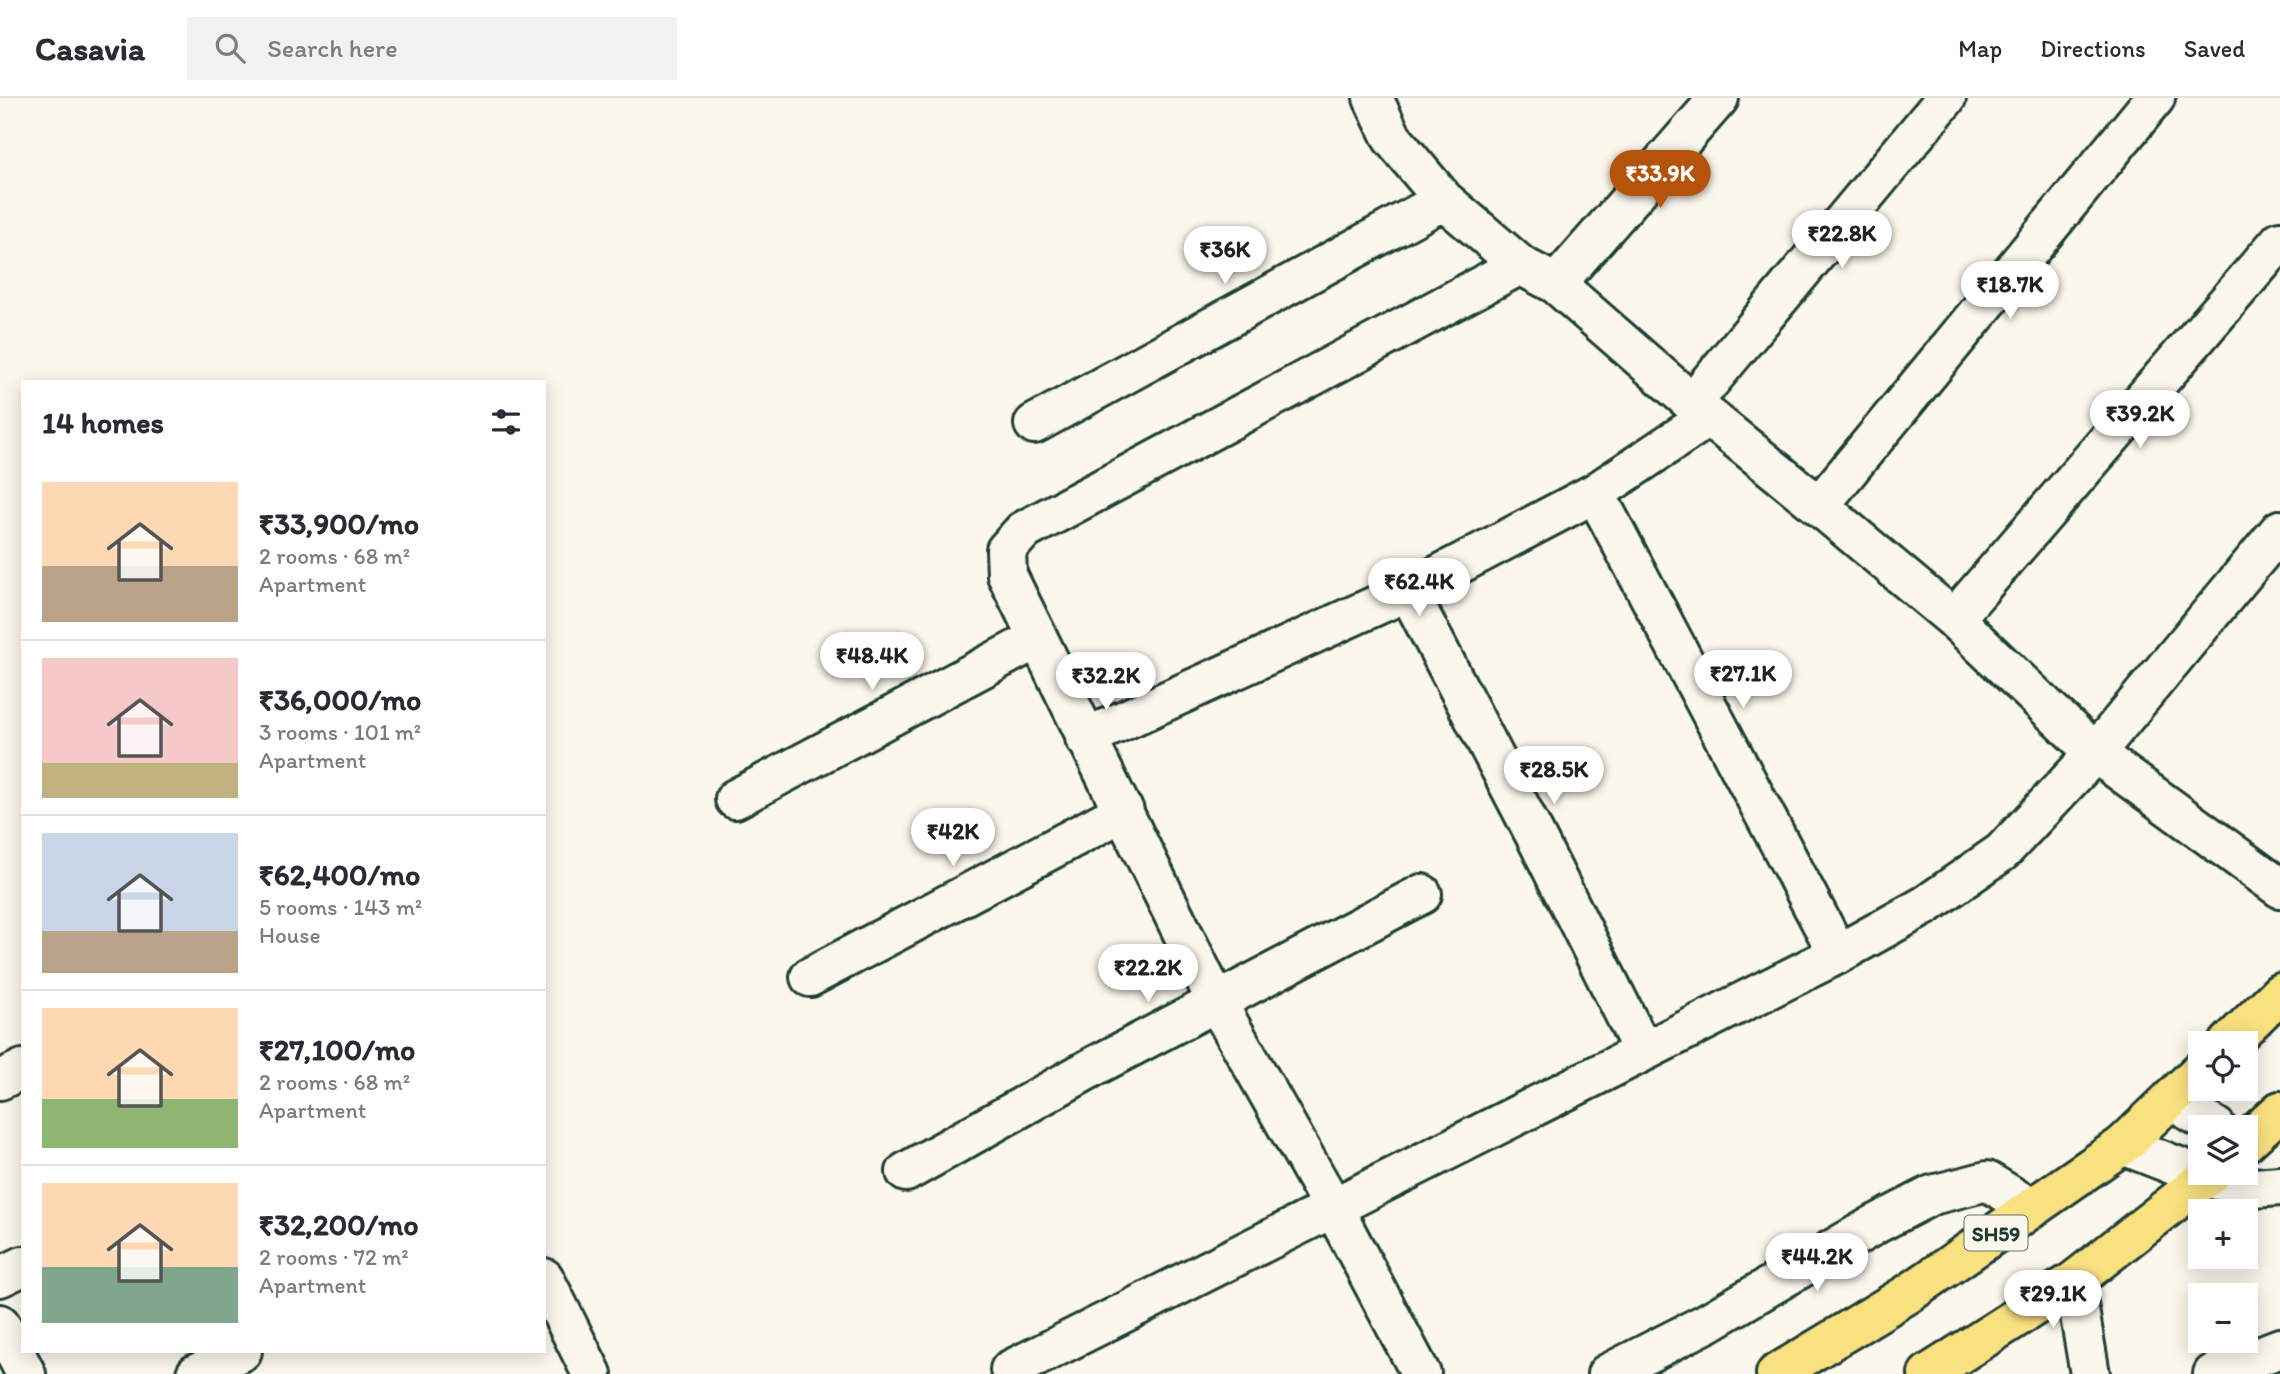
<!DOCTYPE html>
<html lang="en">
<head>
<meta charset="utf-8">
<style>
  body { margin:0; font-family:Itim,sans-serif; background:#f2f2f3; color:#2b2b33; height:100vh; display:flex; flex-direction:column; font-size:26px; white-space:nowrap }
  * { box-sizing:border-box; margin:0 }
  p { font-size:23px; color:#7c7c81 }
  .icon { flex:none; width:38px; height:38px; fill:none; stroke:currentColor; stroke-width:2; stroke-linecap:round; stroke-linejoin:round }
  .map { position:relative; flex:1; overflow:hidden }
  .drawer { position:absolute; left:21px; top:282px; width:525px; height:973px; display:flex; flex-direction:column; background:#fff; border-radius:0px; box-shadow:0 4px 18px #0003 }
  .drawer>* { flex:none }
  .tools { position:absolute; left:2188px; top:933px; display:grid; gap:14px }
  .tools a { display:grid; place-items:center; width:70px; height:70px; border-radius:0px; background:#fff; box-shadow:0 4px 18px #0003; font-size:35px }
  .price { position:absolute; translate:-50% -60px; padding:0 16px; border-radius:24px; background:#fff; color:#222; font-size:23px; line-height:46px; filter:drop-shadow(0 2px 4px #0008) }
  .price::after { content:''; position:absolute; left:50%; top:42px; width:21px; height:16px; margin-left:-10px; background:inherit; clip-path:polygon(0 0,100% 0,50% 100%) }
  .price.current { background:#b45309; color:#fff }
  ul { padding:0; list-style:none }
  li { display:flex; align-items:center; gap:21px; height:175px; padding:0 21px }
  li+li { border-top:2px solid #e1e1e2 }
  li span { display:grid; place-items:center; flex:none; width:196px; height:140px; border-radius:0px; color:#555 }
  li>.icon { margin-inline-start:auto }
  span .icon { width:84px; height:84px; fill:#fffc; stroke-width:1 }
  li b { font-size:30px }
  h2 { display:flex; justify-content:space-between; align-items:center; height:84px; padding:0 21px; font-size:30px }
  header { display:flex; align-items:center; gap:42px; box-sizing:border-box; height:98px; padding:0 35px; background:#fff; border-bottom:2px solid #e1e1e2 }
  header strong { font-size:33px }
  nav { display:flex; gap:38px; margin-inline-start:auto; font-size:24px }
  .search { width:490px; height:63px; background:#f2f2f3; display:flex; align-items:center; gap:18px; box-sizing:border-box; padding:0 24px; border-radius:0px; color:#7c7c81; font-size:26px }
  .map>svg:first-child { display:block }
</style>
</head>
<body>
<header>
<strong>Casavia</strong>
<div class="search"><svg class="icon" aria-label="search" viewBox="0 0 24 24"><circle cx="10" cy="10" r="6"/><path d="M15 15l6 6"/></svg>Search here</div>
<nav><a>Map</a><a>Directions</a><a>Saved</a></nav>
</header>
<div class="map">
<svg width="2280" height="1276" viewBox="0 0 2280 1276">
  <rect width="100%" height="100%" fill="#fbf7ec"/>
  <filter id="ink" filterUnits="userSpaceOnUse"><feTurbulence type="fractalNoise" baseFrequency=".0143" numOctaves="2"/><feDisplacementMap in="SourceGraphic" scale="14" xChannelSelector="R" yChannelSelector="G"/><feConvolveMatrix kernelMatrix="1 2 1 2 8 2 1 2 1" color-interpolation-filters="sRGB"/></filter>
  <g filter="url(#ink)">
    <g fill="none" stroke-linecap="round" stroke-linejoin="round">
      <g stroke="#1f3d34" stroke-width="44">
        <path id="minor" d="M1373 0 1392 40 1444 102 1520 167 1556 186 1692 305 1819 408 1954 521 2095 655 2280 790
          M1556 186 1719 0
          M1692 305 1946 0
          M1034 326 1444 102
          M1595 395 1838 856
          M1819 408 2155 0
          M1408 493 1536 739 1643 953
          M1954 521 2280 143
          M1085 640 1408 493 1595 395 1709 319
          M735 701 1037 541
          M810 879 1124 713
          M0 982 23 971
          M2171 1002 2216 1029
          M2123 1047 2207 1080 2254 1090 2280 1088
          M906 1074 1091 970 1422 796
          M0 1179 23 1168
          M544 1180 592 1276
          M2074 1183 2090 1276
          M0 1226 26 1276
          M1010 1272 1838 856 1926 807 2002 754 2095 655 2280 432
          M196 1276 242 1253
          M1421 1276 1334 1111 1216 903 1007 477 1006 452 1023 433 1520 167
          M1607 1276 1707 1225 1876 1126 1932 1097 1987 1083 2031 1110
          M2213 1276 2280 1250"/>
      </g>
      <g stroke="#1f3d34" stroke-width="44">
        <path id="highway" d="M2229 945 2280 895
          M2245 1045 2280 1013
          M1776 1276 1908 1196 2123 1047 2200 973
          M1928 1276 2074 1183 2213 1074"/>
      </g>
      <use href="#minor" stroke="#fbf7ec" stroke-width="38"/>
      <use href="#highway" stroke="#fae180" stroke-width="38"/>
    </g>
  </g>
  <g text-anchor="middle" dominant-baseline="central" stroke-width="7" stroke-linejoin="round" paint-order="stroke">
    <rect fill="#fbf7ec" stroke="#61756b" stroke-width="2" x="1964.5" y="1117.5" width="63" height="35" rx="5"/>
    <g font-size="21" font-weight="bold" fill="#1f3d34">
      <text x="1996" y="1135">SH59</text>
    </g>
  </g>
</svg>
<div class="tools">
<a><svg class="icon" aria-label="locate" viewBox="0 0 24 24"><circle cx="12" cy="12" r="6"/><path d="M12 2v4M12 18v4M2 12h4M18 12h4"/></svg></a>
<a><svg class="icon" aria-label="layers" viewBox="0 0 24 24"><path d="M12 4l9 5-9 5-9-5zM3 14l9 5 9-5"/></svg></a>
<a>+</a>
<a>−</a>
</div>
<b class="price current" style="left:1660px;top:112px">₹33.9K</b>
<b class="price" style="left:1842px;top:172px">₹22.8K</b>
<b class="price" style="left:1225px;top:188px">₹36K</b>
<b class="price" style="left:2010px;top:223px">₹18.7K</b>
<b class="price" style="left:2140px;top:352px">₹39.2K</b>
<b class="price" style="left:1419px;top:520px">₹62.4K</b>
<b class="price" style="left:872px;top:594px">₹48.4K</b>
<b class="price" style="left:1743px;top:612px">₹27.1K</b>
<b class="price" style="left:1106px;top:614px">₹32.2K</b>
<b class="price" style="left:1554px;top:708px">₹28.5K</b>
<b class="price" style="left:953px;top:770px">₹42K</b>
<b class="price" style="left:1148px;top:906px">₹22.2K</b>
<b class="price" style="left:1817px;top:1195px">₹44.2K</b>
<b class="price" style="left:2053px;top:1232px">₹29.1K</b>
<section class="drawer">
<h2>14 homes<svg class="icon" aria-label="filters" viewBox="0 0 24 24"><path d="M4 7h16M4 17h16"/><circle cx="9" cy="7" r="2"/><circle cx="15" cy="17" r="2"/></svg></h2>
<ul>
<li><span style="background:linear-gradient(#ffd9b3 60%,#b9a48a 0)"><svg class="icon" aria-label="home" viewBox="0 0 24 24"><path d="M3 11l9-7 9 7M6 9v11h12V9"/></svg></span><div><b>₹33,900/mo</b><p>2 rooms · 68 m²</p><p>Apartment</p></div></li>
<li><span style="background:linear-gradient(#f6c9c9 75%,#c2b280 0)"><svg class="icon" aria-label="home" viewBox="0 0 24 24"><path d="M3 11l9-7 9 7M6 9v11h12V9"/></svg></span><div><b>₹36,000/mo</b><p>3 rooms · 101 m²</p><p>Apartment</p></div></li>
<li><span style="background:linear-gradient(#c9d6e8 70%,#b9a48a 0)"><svg class="icon" aria-label="home" viewBox="0 0 24 24"><path d="M3 11l9-7 9 7M6 9v11h12V9"/></svg></span><div><b>₹62,400/mo</b><p>5 rooms · 143 m²</p><p>House</p></div></li>
<li><span style="background:linear-gradient(#ffd9b3 65%,#8fb573 0)"><svg class="icon" aria-label="home" viewBox="0 0 24 24"><path d="M3 11l9-7 9 7M6 9v11h12V9"/></svg></span><div><b>₹27,100/mo</b><p>2 rooms · 68 m²</p><p>Apartment</p></div></li>
<li><span style="background:linear-gradient(#ffd9b3 60%,#7fa58c 0)"><svg class="icon" aria-label="home" viewBox="0 0 24 24"><path d="M3 11l9-7 9 7M6 9v11h12V9"/></svg></span><div><b>₹32,200/mo</b><p>2 rooms · 72 m²</p><p>Apartment</p></div></li>
</ul>
</section>
</div>
</body>
</html>
